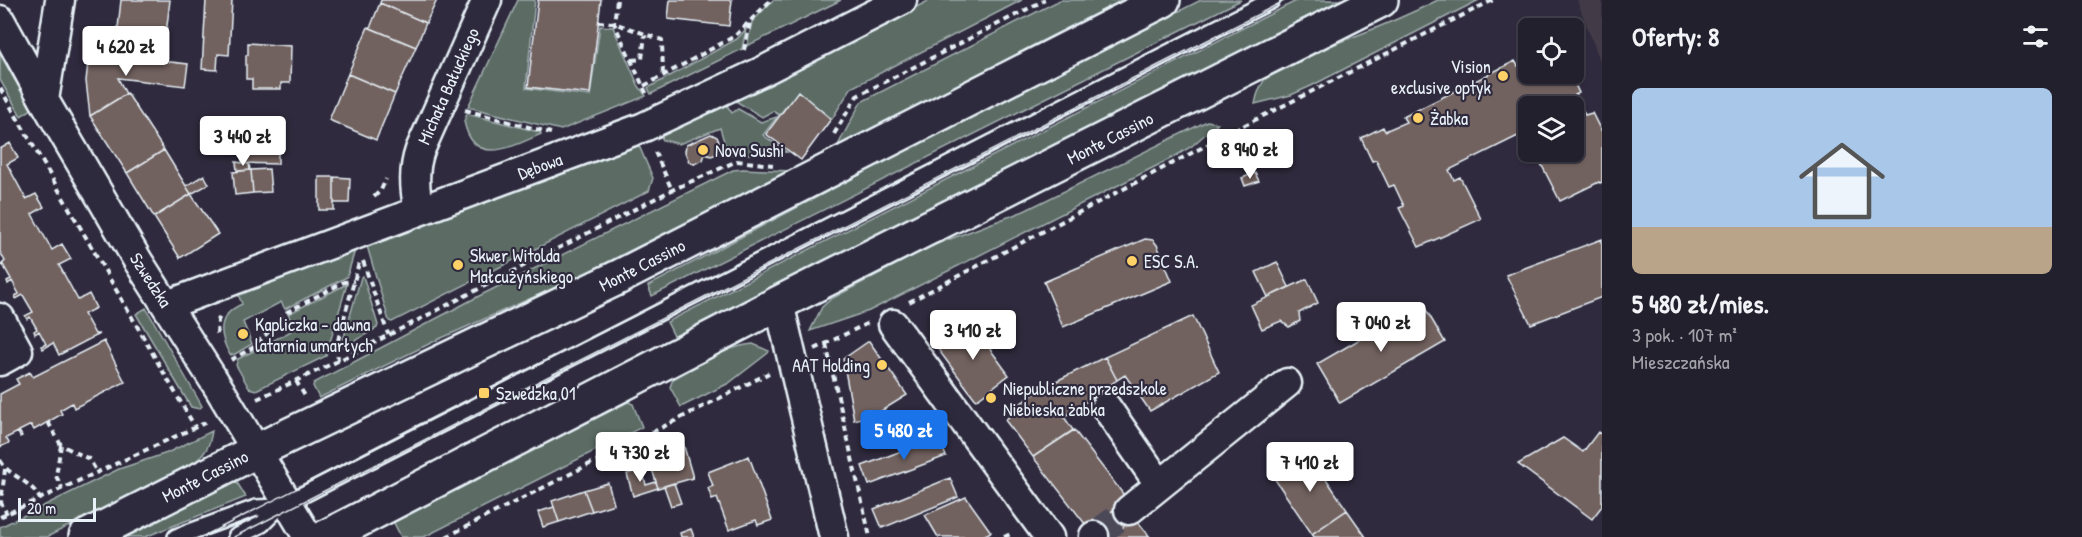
<!DOCTYPE html>
<html lang="pl">
<head>
<meta charset="utf-8">
<style>
  body { margin:0; font-family:"Patrick Hand",sans-serif; background:#2f2d3a; color:#f1f3f6; height:100vh; display:flex; flex-direction:column; font-size:22px; white-space:nowrap }
  * { box-sizing:border-box; margin:0 }
  p { font-size:20px; color:#a3a3aa }
  .icon { flex:none; width:33px; height:33px; fill:none; stroke:currentColor; stroke-width:2; stroke-linecap:round; stroke-linejoin:round }
  .map { position:relative; flex:1; overflow:hidden }
  .drawer { display:flex; flex-direction:column; background:#23202e; width:480px }
  .drawer>* { flex:none }
  .fabs { position:absolute; left:1518px; top:18px; display:grid; gap:12px }
  .fabs a { display:grid; place-items:center; width:66px; height:66px; border-radius:9px; background:#23202e; box-shadow:0 2px 4px #0004,0 0 0 2px #403e4a; font-size:30px }
  .scale { position:absolute; left:18px; bottom:15px; width:78px; box-sizing:border-box; padding-left:6px; border:3px solid #e8f1f8; border-top:0; font-size:16px; line-height:21px; white-space:nowrap; color:#e8f1f8; -webkit-text-stroke:4px #2f2a3d; paint-order:stroke }
  .price { position:absolute; translate:-50% -51px; padding:0 14px; border-radius:6px; background:#fff; color:#222; font-size:20px; line-height:39px; filter:drop-shadow(0 2px 3px #0008) }
  .price::after { content:''; position:absolute; left:50%; top:36px; width:18px; height:14px; margin-left:-9px; background:inherit; clip-path:polygon(0 0,100% 0,50% 100%) }
  .price.current { background:#1a73e8; color:#fff }
  ul { padding:0; list-style:none }
  li { display:grid; align-content:center; gap:12px; height:318px; padding:0 30px }
  li+li { border-top:2px solid #403e4a }
  li span { display:grid; place-items:center; height:186px; border-radius:9px; color:#555 }
  li>.icon { margin-inline-start:auto }
  span .icon { width:108px; height:108px; fill:#fffc; stroke-width:1 }
  li b { font-size:26px }
  h2 { display:flex; justify-content:space-between; align-items:center; height:72px; padding:0 30px; font-size:26px }
  main { display:flex; flex:1; min-height:0 }
  .map>svg:first-child { display:block }
</style>
</head>
<body>
<main>
<div class="map">
<svg width="1602" height="537" viewBox="0 0 1602 537">
  <rect width="100%" height="100%" fill="#2f2a3d"/>
  <filter id="ink" filterUnits="userSpaceOnUse"><feTurbulence type="fractalNoise" baseFrequency=".0167" numOctaves="2"/><feDisplacementMap in="SourceGraphic" scale="12" xChannelSelector="R" yChannelSelector="G"/><feConvolveMatrix kernelMatrix="1 2 1 2 8 2 1 2 1" color-interpolation-filters="sRGB"/></filter>
  <g filter="url(#ink)">
    <path fill="#433b47" d="M1577 0H1602V66Z"/>
    <path fill="#5b6c65" stroke="#a2aeae" stroke-width="1.5" d="M518 0H535L526 88 590 96 600 26 613 27 638 85 646 96 561 130 468 107Z
      M773 0H841L747 46 752 22Z
      M930 0H1022L851 88 832 119 798 92 779 115 773 111 762 117 734 100Z
      M1060 0H1123L837 147 861 102Z
      M1201 0H1241L652 296 648 286 939 133Z
      M1298 0H1346L677 342 667 322Z
      M1438 0H1479L1311 86 1291 95 1255 104C1257 93 1260 83 1269 75 1286 60 1331 46 1353 37 1382 26 1410 14 1438 0Z
      M746 29 742 49 651 94 648 88 737 39Z
      M0 54 32 109 21 116 0 80Z
      M726 104 732 113 738 109 761 122 777 117 763 135 787 152 728 155 720 128 679 144 663 140 660 134Z
      M467 114 539 132 541 134C512 147 473 168 464 121Z
      M1207 121 1218 123 1192 146 1174 157 869 311 810 331 822 307 831 299 929 247 1024 211Z
      M637 141 653 178 649 191 392 322 389 321 367 246Z
      M743 169 790 171 576 278 435 341 319 398 313 386 314 383 481 295 733 170Z
      M355 250 347 277 285 309 281 302 243 322 252 344 235 354 230 355C218 334 217 315 242 304L238 294Z
      M363 276 378 325 377 328 344 347 342 344 361 277Z
      M347 284 326 356 256 390 249 388 236 365 238 359 295 329 288 314Z
      M146 308 202 406 199 409 191 407 136 314Z
      M753 344 769 351 768 353 729 383 681 407 670 387 673 379C698 366 725 346 753 344Z
      M628 402 633 404 642 427 424 537H401L393 521Z
      M212 431C210 445 206 454 193 463L47 537H0V527L119 469 167 453Z
      M236 481 246 497 145 537H125Z"/>
    <path fill="#72625f" stroke="#e8f1f8" stroke-width="1.5" d="M121 0H170L165 43 117 37Z
      M206 0H232L229 55 218 54 217 70 202 69Z
      M381 0H437L426 23 380 3Z
      M538 0H601L590 94 528 87Z
      M670 0H732L729 26 668 19Z
      M380 3 426 23 416 47 370 28Z
      M368 27 416 47 395 94 348 74Z
      M248 43 291 46 290 83H281V89H252V79H246V55H248Z
      M89 53 188 64 185 86 118 78 126 94 90 116 86 81Z
      M1515 61 1518 66 1528 61V74H1570L1579 93 1575 95 1585 115 1592 113 1602 133V182L1600 183 1599 182 1560 201 1535 152H1574V106H1528V131L1449 170 1454 180 1460 177 1481 219 1419 247 1399 208 1404 206 1394 185 1389 187 1376 160 1372 161 1361 138 1383 127 1385 131 1406 122 1403 117Z
      M348 74 395 94 376 140 329 120Z
      M798 91 831 119 801 160 766 134Z
      M127 93 164 150 127 173 90 116Z
      M711 134 717 137 722 148 720 153 711 156 705 154 703 160 694 164 689 162 685 152 686 145Z
      M242 142H254V147L278 148V164L242 163Z
      M10 143 18 158 7 164 26 199 36 194 44 207 32 214 52 250 62 244 71 259 59 265 78 300 89 294 96 308 84 314 95 334H99L59 355 53 343 43 349 41 346 46 344 39 331 35 334 34 331 37 329 30 317 27 319 25 316 33 312 23 295 16 299 15 296 19 294 12 281 8 284 7 281 11 279 3 265 0 266 5 261 0 252V149Z
      M164 150 191 194 154 217 127 173Z
      M236 162 249 164 250 170 237 171Z
      M269 169 271 192 253 193 251 170Z
      M251 170 253 193 235 195 233 172Z
      M1255 173 1259 181 1245 186 1242 178Z
      M204 175 209 184 191 194 186 186Z
      M319 177H334V210H319Z
      M334 177 350 178 349 203H334Z
      M191 194 218 234 180 258 154 217Z
      M1145 239 1153 240 1157 245 1172 281 1063 327 1044 282Z
      M1602 239V297L1531 324 1506 275Z
      M1277 262 1289 287 1268 297 1256 272Z
      M1307 279 1318 303 1299 313 1300 321 1289 327 1281 321 1262 329 1251 305Z
      M1422 303 1445 342 1340 403 1317 364Z
      M1193 316 1219 372 1150 411 1125 375 1117 380 1105 357Z
      M971 323 1009 375 976 400 937 348Z
      M104 341 125 382 74 408 72 403 60 410 62 414 34 430 31 425 19 431 22 436 20 437 18 432 6 438 9 443 0 447V394L19 384 16 379 30 372 33 377Z
      M869 341 907 395 878 413 854 420 843 359Z
      M1105 357 1117 380 1064 417 1073 430 1033 457 1005 420 1017 410 1014 408 1044 387Z
      M1074 430 1127 499 1089 529 1033 457Z
      M1598 432 1602 435V506L1592 519 1518 464 1563 438 1583 452Z
      M680 436H681L693 478 658 488 645 447Z
      M938 437 946 456 869 485 862 466Z
      M1308 452 1347 510 1312 534 1272 475Z
      M749 456 772 520 758 525 756 520 729 530 717 498 712 500 708 488 713 486 708 472Z
      M642 469 646 485 656 482 658 488 633 496 627 474Z
      M950 478 958 497 882 528 874 509Z
      M608 483 614 504 592 511 584 490Z
      M674 483 681 503 671 506 664 486Z
      M584 490 592 511 559 522 552 501Z
      M966 497 991 532 981 537H938L925 515Z
      M1124 502 1135 518 1110 537H1095L1089 529Z
      M554 507 559 522 543 527 538 512Z
      M1347 510 1366 537H1314L1312 534Z
      M1135 518 1150 537H1110Z
      M691 529 694 537H681L680 533Z"/>
    <g fill="none" stroke-linecap="round" stroke-linejoin="round">
      <path stroke="#4b4859" stroke-width="28" stroke-dasharray="28 14" stroke-linecap="butt" d="M1094 536 1129 510"/>
      <g stroke="#e8f1f8" stroke-width="20">
        <path id="lane" d="M176 537 256 508 279 507
          M236 537 262 524 279 507 415 437 1272 0"/>
      </g>
      <g stroke="#e8f1f8" stroke-width="33">
        <path id="street" d="M0 20 44 100 138 261 220 390 308 537
          M44 100 60 0
          M419 209C414 189 413 170 420 150L487 0
          M779 303 834 537
          M167 305 644 127 763 71 902 0
          M0 318 18 351 0 361
          M893 324 1049 537
          M1106 407 1160 485 1287 383
          M1129 510 1160 485
          M1094 537V536"/>
      </g>
      <g stroke="#e8f1f8" stroke-width="38">
        <path id="secondary" d="M86 537 256 451 617 278 1163 0
          M326 537 779 303 1381 0"/>
      </g>
      <path stroke="#e8f1f8" stroke-width="4" stroke-dasharray="6 4.5" stroke-linecap="butt" d="M617 0 614 23 647 95
        M598 22 614 23 662 40 663 75
        M744 50 750 22
        M632 60 642 59 645 35
        M644 86 735 36 771 0
        M0 88 195 427
        M465 110 551 133
        M834 134 857 96 1045 0
        M655 152 672 190
        M374 197 381 190 386 179
        M363 261 388 334
        M909 302 1243 126 1493 0
        M217 334 218 321 220 315
        M826 344 870 537
        M815 349 868 323
        M231 360 254 347 287 312 344 282 354 281
        M338 361 337 344 359 263
        M296 381 305 396
        M257 399 338 361 672 190 737 161 773 165
        M48 422 61 445 89 459 97 472
        M61 445 56 476 62 488
        M0 460C10 478 30 479 40 499
        M5 469 1 503 7 514
        M0 517 209 421
        M446 537 769 373
        M1004 537 1013 533"/>
      <use href="#lane" stroke="#2f2a3d" stroke-width="15"/>
      <use href="#street" stroke="#2f2a3d" stroke-width="28"/>
      <use href="#secondary" stroke="#2f2a3d" stroke-width="33"/>
      <path stroke="#e8f1f8" stroke-width="1.5" d="M202 537 1253 0
        M234 537 1286 0"/>
    </g>
  </g>
  <g fill="#ffd166" stroke="#2f2a3d" stroke-width="2">
    <circle cx="1503" cy="76" r="6"/>
    <circle cx="1418" cy="118" r="6"/>
    <circle cx="703" cy="150" r="6"/>
    <circle cx="1132" cy="261" r="6"/>
    <circle cx="458" cy="265" r="6"/>
    <circle cx="243" cy="334" r="6"/>
    <circle cx="882" cy="365" r="6"/>
    <rect x="478" y="387" width="12" height="12" rx="3"/>
    <circle cx="991" cy="398" r="6"/>
  </g>
  <g text-anchor="middle" dominant-baseline="central" stroke-width="4.5" stroke-linejoin="round" paint-order="stroke">
    <g font-size="18" fill="#e8f1f8" stroke="#2f2a3d" text-anchor="start">
      <text x="1491" y="66" text-anchor="end">Vision<tspan x="1491" dy="21">exclusive optyk</tspan></text>
      <text x="1430" y="118">Żabka</text>
      <text x="715" y="150">Nova Sushi</text>
      <text x="470" y="255">Skwer Witolda<tspan x="470" dy="21">Małcużyńskiego</tspan></text>
      <text x="1144" y="261">ESC S.A.</text>
      <text x="255" y="324">Kapliczka - dawna<tspan x="255" dy="21">latarnia umarłych</tspan></text>
      <text x="870" y="365" text-anchor="end">AAT Holding</text>
      <text x="1003" y="388">Niepubliczne przedszkole<tspan x="1003" dy="21">Niebieska żabka</tspan></text>
      <text x="496" y="393">Szwedzka 01</text>
    </g>
    <g font-size="18" fill="#e8f1f8" stroke="#2f2a3d">
      <text transform="translate(448 86) rotate(-66)">Michała Bałuckiego</text>
      <text transform="translate(1110 138) rotate(-27)">Monte Cassino</text>
      <text transform="translate(540 166) rotate(-20)">Dębowa</text>
      <text transform="translate(642 265) rotate(-27)">Monte Cassino</text>
      <text transform="translate(151 280) rotate(57)">Szwedzka</text>
      <text transform="translate(205 476) rotate(-27)">Monte Cassino</text>
    </g>
  </g>
</svg>
<div class="fabs">
<a><svg class="icon" aria-label="locate" viewBox="0 0 24 24"><circle cx="12" cy="12" r="6"/><path d="M12 2v4M12 18v4M2 12h4M18 12h4"/></svg></a>
<a><svg class="icon" aria-label="layers" viewBox="0 0 24 24"><path d="M12 4l9 5-9 5-9-5zM3 14l9 5 9-5"/></svg></a>
</div>
<div class="scale">20 m</div>
<b class="price" style="left:126px;top:77px">4 620 zł</b>
<b class="price" style="left:243px;top:167px">3 440 zł</b>
<b class="price" style="left:1250px;top:180px">8 940 zł</b>
<b class="price" style="left:1381px;top:353px">7 040 zł</b>
<b class="price" style="left:973px;top:361px">3 410 zł</b>
<b class="price current" style="left:904px;top:461px">5 480 zł</b>
<b class="price" style="left:640px;top:483px">4 730 zł</b>
<b class="price" style="left:1310px;top:493px">7 410 zł</b>
</div>
<section class="drawer">
<h2>Oferty: 8<svg class="icon" aria-label="filters" viewBox="0 0 24 24"><path d="M4 7h16M4 17h16"/><circle cx="9" cy="7" r="2"/><circle cx="15" cy="17" r="2"/></svg></h2>
<ul>
<li><span style="background:linear-gradient(#a9c7e8 75%,#b9a48a 0)"><svg class="icon" aria-label="home" viewBox="0 0 24 24"><path d="M3 11l9-7 9 7M6 9v11h12V9"/></svg></span><div><b>5 480 zł/mies.</b><p>3 pok. · 107 m²</p><p>Mieszczańska</p></div></li>
</ul>
</section>
</main>
</body>
</html>
